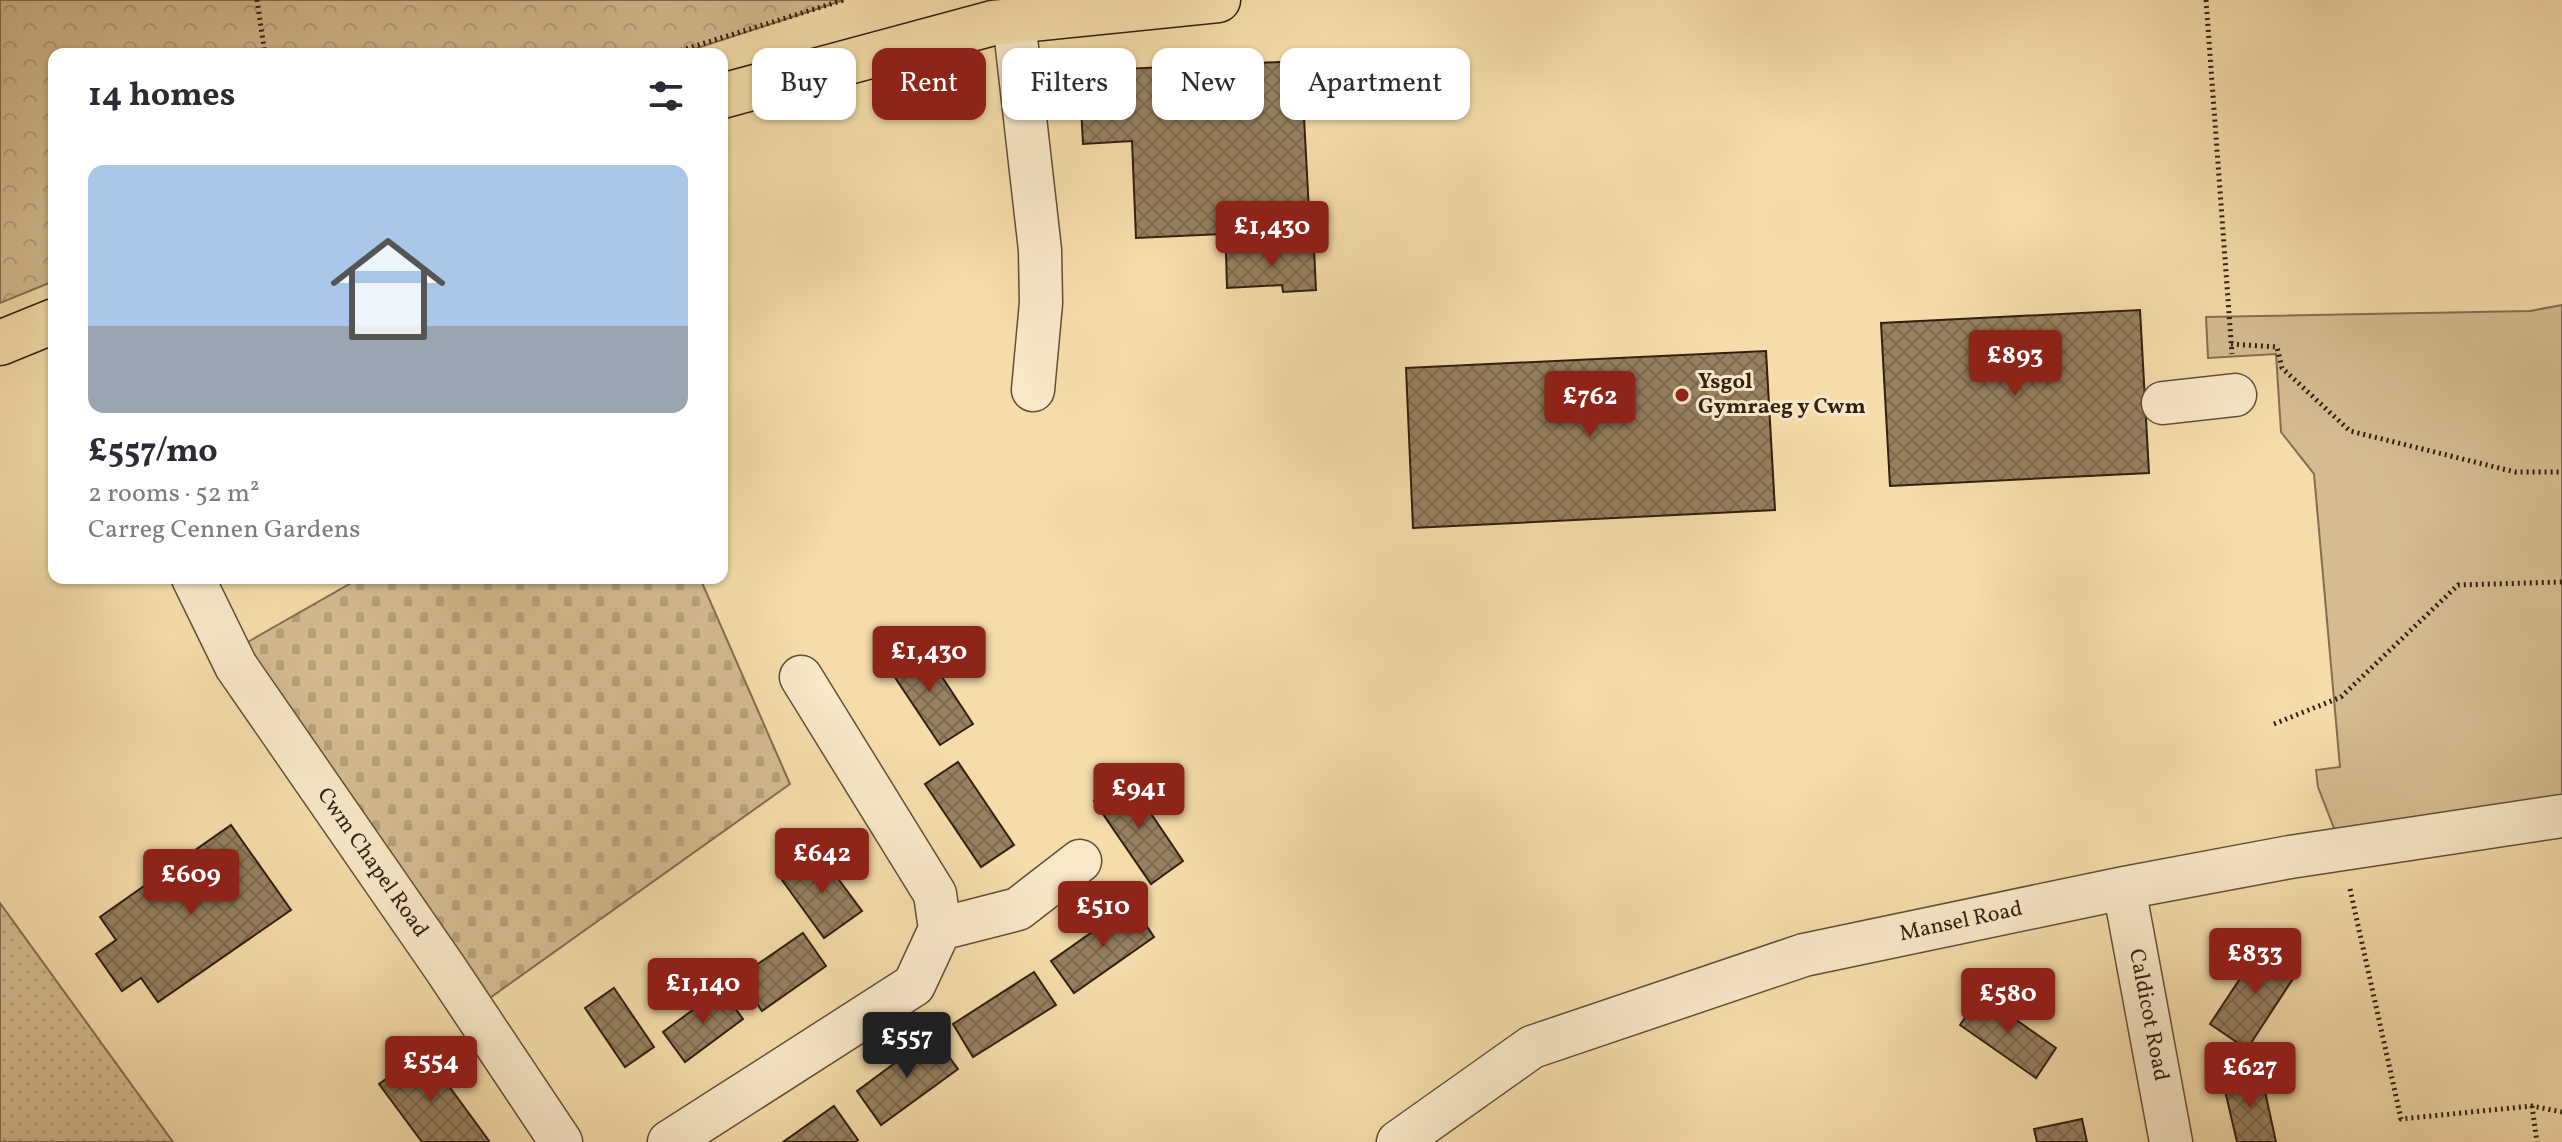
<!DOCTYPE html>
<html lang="en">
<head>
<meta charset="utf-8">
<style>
  body { margin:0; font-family:Vollkorn,serif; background:#f2f2f3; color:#2b2b33; height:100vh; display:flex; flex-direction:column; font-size:30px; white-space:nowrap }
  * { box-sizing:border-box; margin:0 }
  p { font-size:26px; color:#7c7c81 }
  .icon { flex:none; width:44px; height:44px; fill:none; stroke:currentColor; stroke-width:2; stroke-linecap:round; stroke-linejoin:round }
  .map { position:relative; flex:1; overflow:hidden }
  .details { position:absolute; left:48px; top:48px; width:680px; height:536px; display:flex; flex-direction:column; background:#fff; border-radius:16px; box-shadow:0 2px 6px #0004 }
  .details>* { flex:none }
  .top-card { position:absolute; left:752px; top:48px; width:760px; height:72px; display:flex; gap:16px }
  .price { position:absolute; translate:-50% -68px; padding:0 18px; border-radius:8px; background:#8f2418; color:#fff; font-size:26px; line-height:52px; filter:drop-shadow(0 2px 4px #0008) }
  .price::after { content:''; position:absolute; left:50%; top:48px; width:24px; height:18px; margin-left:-12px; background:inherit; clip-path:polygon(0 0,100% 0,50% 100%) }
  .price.selected { background:#222; color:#fff }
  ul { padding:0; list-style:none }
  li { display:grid; align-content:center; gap:16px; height:424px; padding:0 40px }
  li span { display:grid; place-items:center; height:248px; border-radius:16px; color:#555 }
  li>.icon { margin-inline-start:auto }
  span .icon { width:144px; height:144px; fill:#fffc; stroke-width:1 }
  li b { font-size:34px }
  h2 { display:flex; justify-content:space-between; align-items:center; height:96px; padding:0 40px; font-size:34px }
  .chip { padding:0 28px; border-radius:16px; background:#fff; box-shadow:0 2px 6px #0004; font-size:28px; line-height:72px }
  .chip.selected { background:#8f2418; color:#fff }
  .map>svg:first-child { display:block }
</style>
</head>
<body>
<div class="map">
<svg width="2562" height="1142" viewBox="0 0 2562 1142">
  <defs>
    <pattern id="grass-dots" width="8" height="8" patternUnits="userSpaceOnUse" patternTransform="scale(2)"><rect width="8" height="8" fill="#d4bc90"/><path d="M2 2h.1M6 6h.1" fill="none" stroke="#b6a17b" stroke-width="1.8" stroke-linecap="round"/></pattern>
    <pattern id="forest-crowns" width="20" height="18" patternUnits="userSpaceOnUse" patternTransform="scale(2)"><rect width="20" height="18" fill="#d4bc90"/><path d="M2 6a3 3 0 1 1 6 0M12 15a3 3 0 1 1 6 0" fill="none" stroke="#b6a17b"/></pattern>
    <pattern id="cemetery-stones" width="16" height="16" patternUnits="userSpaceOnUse" patternTransform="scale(2)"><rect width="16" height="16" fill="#d4bc90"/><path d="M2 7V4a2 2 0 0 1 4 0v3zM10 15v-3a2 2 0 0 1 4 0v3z" fill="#b6a17b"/></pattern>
    <pattern id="building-cross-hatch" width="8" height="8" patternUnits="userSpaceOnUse" patternTransform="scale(2)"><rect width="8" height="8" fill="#978160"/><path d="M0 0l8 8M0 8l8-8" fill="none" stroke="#7c694e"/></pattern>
  </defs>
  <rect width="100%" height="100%" fill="#f5dcaa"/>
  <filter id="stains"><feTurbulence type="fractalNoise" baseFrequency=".0025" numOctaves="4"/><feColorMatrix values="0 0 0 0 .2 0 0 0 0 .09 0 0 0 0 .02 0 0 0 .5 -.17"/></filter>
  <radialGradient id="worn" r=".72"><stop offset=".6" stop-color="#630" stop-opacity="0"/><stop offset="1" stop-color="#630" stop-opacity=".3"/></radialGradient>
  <path fill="url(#grass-dots)" stroke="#836e50" stroke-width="2" d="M0 903 173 1142H0Z"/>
  <path fill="url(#forest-crowns)" stroke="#836e50" stroke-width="2" d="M0 0H844L679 54H54V281L0 303Z"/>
  <path fill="url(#cemetery-stones)" stroke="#836e50" stroke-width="2" d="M360 578H700L790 784 487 1000 239 647Z"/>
  <path fill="#d4bc90" stroke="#836e50" stroke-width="2" d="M2562 305V802L2337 836 2318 787 2316 770 2340 767 2314 474 2281 432 2276 354 2208 358 2206 317 2530 311Z"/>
  <path fill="url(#building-cross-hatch)" stroke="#321f0f" stroke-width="2" d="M1301 61 1310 230 1136 238 1132 141 1083 144 1079 71Z
    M1314 248 1316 290 1283 292 1282 285 1227 288 1226 252Z
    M2140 310 2149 473 1890 486 1881 323Z
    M1766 351 1775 510 1413 528 1406 368Z
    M919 642 973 724 940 745 886 664Z
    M958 762 1014 845 981 867 925 784Z
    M1127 778 1183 861 1151 884 1094 801Z
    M231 825 291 910 158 1002 141 978 122 991 96 954 116 940 100 917Z
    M819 853 862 911 824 938 782 880Z
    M1132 904 1154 937 1074 993 1051 961Z
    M803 933 826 966 762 1011 739 977Z
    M2263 944 2300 968 2247 1049 2210 1024Z
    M1034 972 1056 1005 973 1057 953 1024Z
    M614 988 654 1047 625 1067 585 1008Z
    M721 989 743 1019 685 1062 663 1032Z
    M1981 995 2056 1048 2036 1078 1960 1025Z
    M933 1035 958 1069 881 1125 857 1091Z
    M424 1052 489 1141 488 1142H422L379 1084Z
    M2261 1073 2276 1142H2237L2223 1082Z
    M834 1106 858 1140 855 1142H783Z
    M2082 1119 2087 1142H2037L2034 1129Z"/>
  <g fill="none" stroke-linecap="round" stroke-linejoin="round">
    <g stroke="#634e36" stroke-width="45">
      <path id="minor" d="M1014 21 1040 250 1041 303 1033 390
        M2163 403 2235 395
        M193 578 236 666 445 968 561 1142
        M2124 888 2171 1142
        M940 929 1018 909 1080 861
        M669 1142 914 985 940 929 935 894 801 677
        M1398 1142 1532 1047 1804 955 2124 888 2290 857 2562 816"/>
    </g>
    <g stroke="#321f0f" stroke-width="47">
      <path id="major" d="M722 96 993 23 1218 0
        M0 343 54 321"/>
    </g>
    <path stroke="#321f0f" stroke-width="5" stroke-dasharray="2 4" stroke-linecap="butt" d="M257 0 265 54
      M2206 0 2232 354
      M669 54 844 0
      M2231 344 2277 347 2282 368 2350 431 2515 472H2562
      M2274 724 2341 697 2458 585 2562 582
      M2350 889 2401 1119 2532 1106 2562 1112
      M2532 1106 2537 1142"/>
    <use href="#minor" stroke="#f8e8c8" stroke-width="42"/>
    <use href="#major" stroke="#f5dcaa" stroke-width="44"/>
  </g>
  <circle fill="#8f2418" stroke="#f8e8c8" stroke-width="3" cx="1682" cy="395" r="8"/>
  <g text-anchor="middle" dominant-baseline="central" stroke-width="6" stroke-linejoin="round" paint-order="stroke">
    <g font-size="22" font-weight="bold" fill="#321f0f" stroke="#f8e8c8" text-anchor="start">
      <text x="1698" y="382">Ysgol<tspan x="1698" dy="25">Gymraeg y Cwm</tspan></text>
    </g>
    <g font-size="22" fill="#321f0f" stroke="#f8e8c8">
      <text transform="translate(372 863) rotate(55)">Cwm Chapel Road</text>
      <text transform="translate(1961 922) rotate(-12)">Mansel Road</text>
      <text transform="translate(2148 1015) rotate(79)">Caldicot Road</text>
    </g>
  </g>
  <rect width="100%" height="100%" filter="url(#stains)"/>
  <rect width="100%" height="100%" fill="url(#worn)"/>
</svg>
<b class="price" style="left:1272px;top:269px">£1,430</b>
<b class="price" style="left:2015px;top:398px">£893</b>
<b class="price" style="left:1590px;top:439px">£762</b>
<b class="price" style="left:929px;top:694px">£1,430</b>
<b class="price" style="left:1139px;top:831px">£941</b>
<b class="price" style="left:822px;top:896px">£642</b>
<b class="price" style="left:191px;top:917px">£609</b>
<b class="price" style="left:1103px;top:949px">£510</b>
<b class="price" style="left:2255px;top:996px">£833</b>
<b class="price" style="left:703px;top:1026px">£1,140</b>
<b class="price" style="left:2008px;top:1036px">£580</b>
<b class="price selected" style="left:907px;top:1080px">£557</b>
<b class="price" style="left:431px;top:1104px">£554</b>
<b class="price" style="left:2250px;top:1110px">£627</b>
<div class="top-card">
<a class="chip">Buy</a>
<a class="chip selected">Rent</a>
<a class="chip">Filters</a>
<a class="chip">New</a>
<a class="chip">Apartment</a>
</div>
<section class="details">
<h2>14 homes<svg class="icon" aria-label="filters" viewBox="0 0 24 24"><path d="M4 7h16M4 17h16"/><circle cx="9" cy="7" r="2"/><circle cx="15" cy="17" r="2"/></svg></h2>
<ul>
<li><span style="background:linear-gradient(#a9c7e8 65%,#9aa5b1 0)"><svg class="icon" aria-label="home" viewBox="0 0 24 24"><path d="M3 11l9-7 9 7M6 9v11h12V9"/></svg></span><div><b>£557/mo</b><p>2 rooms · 52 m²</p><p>Carreg Cennen Gardens</p></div></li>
</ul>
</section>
</div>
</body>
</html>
